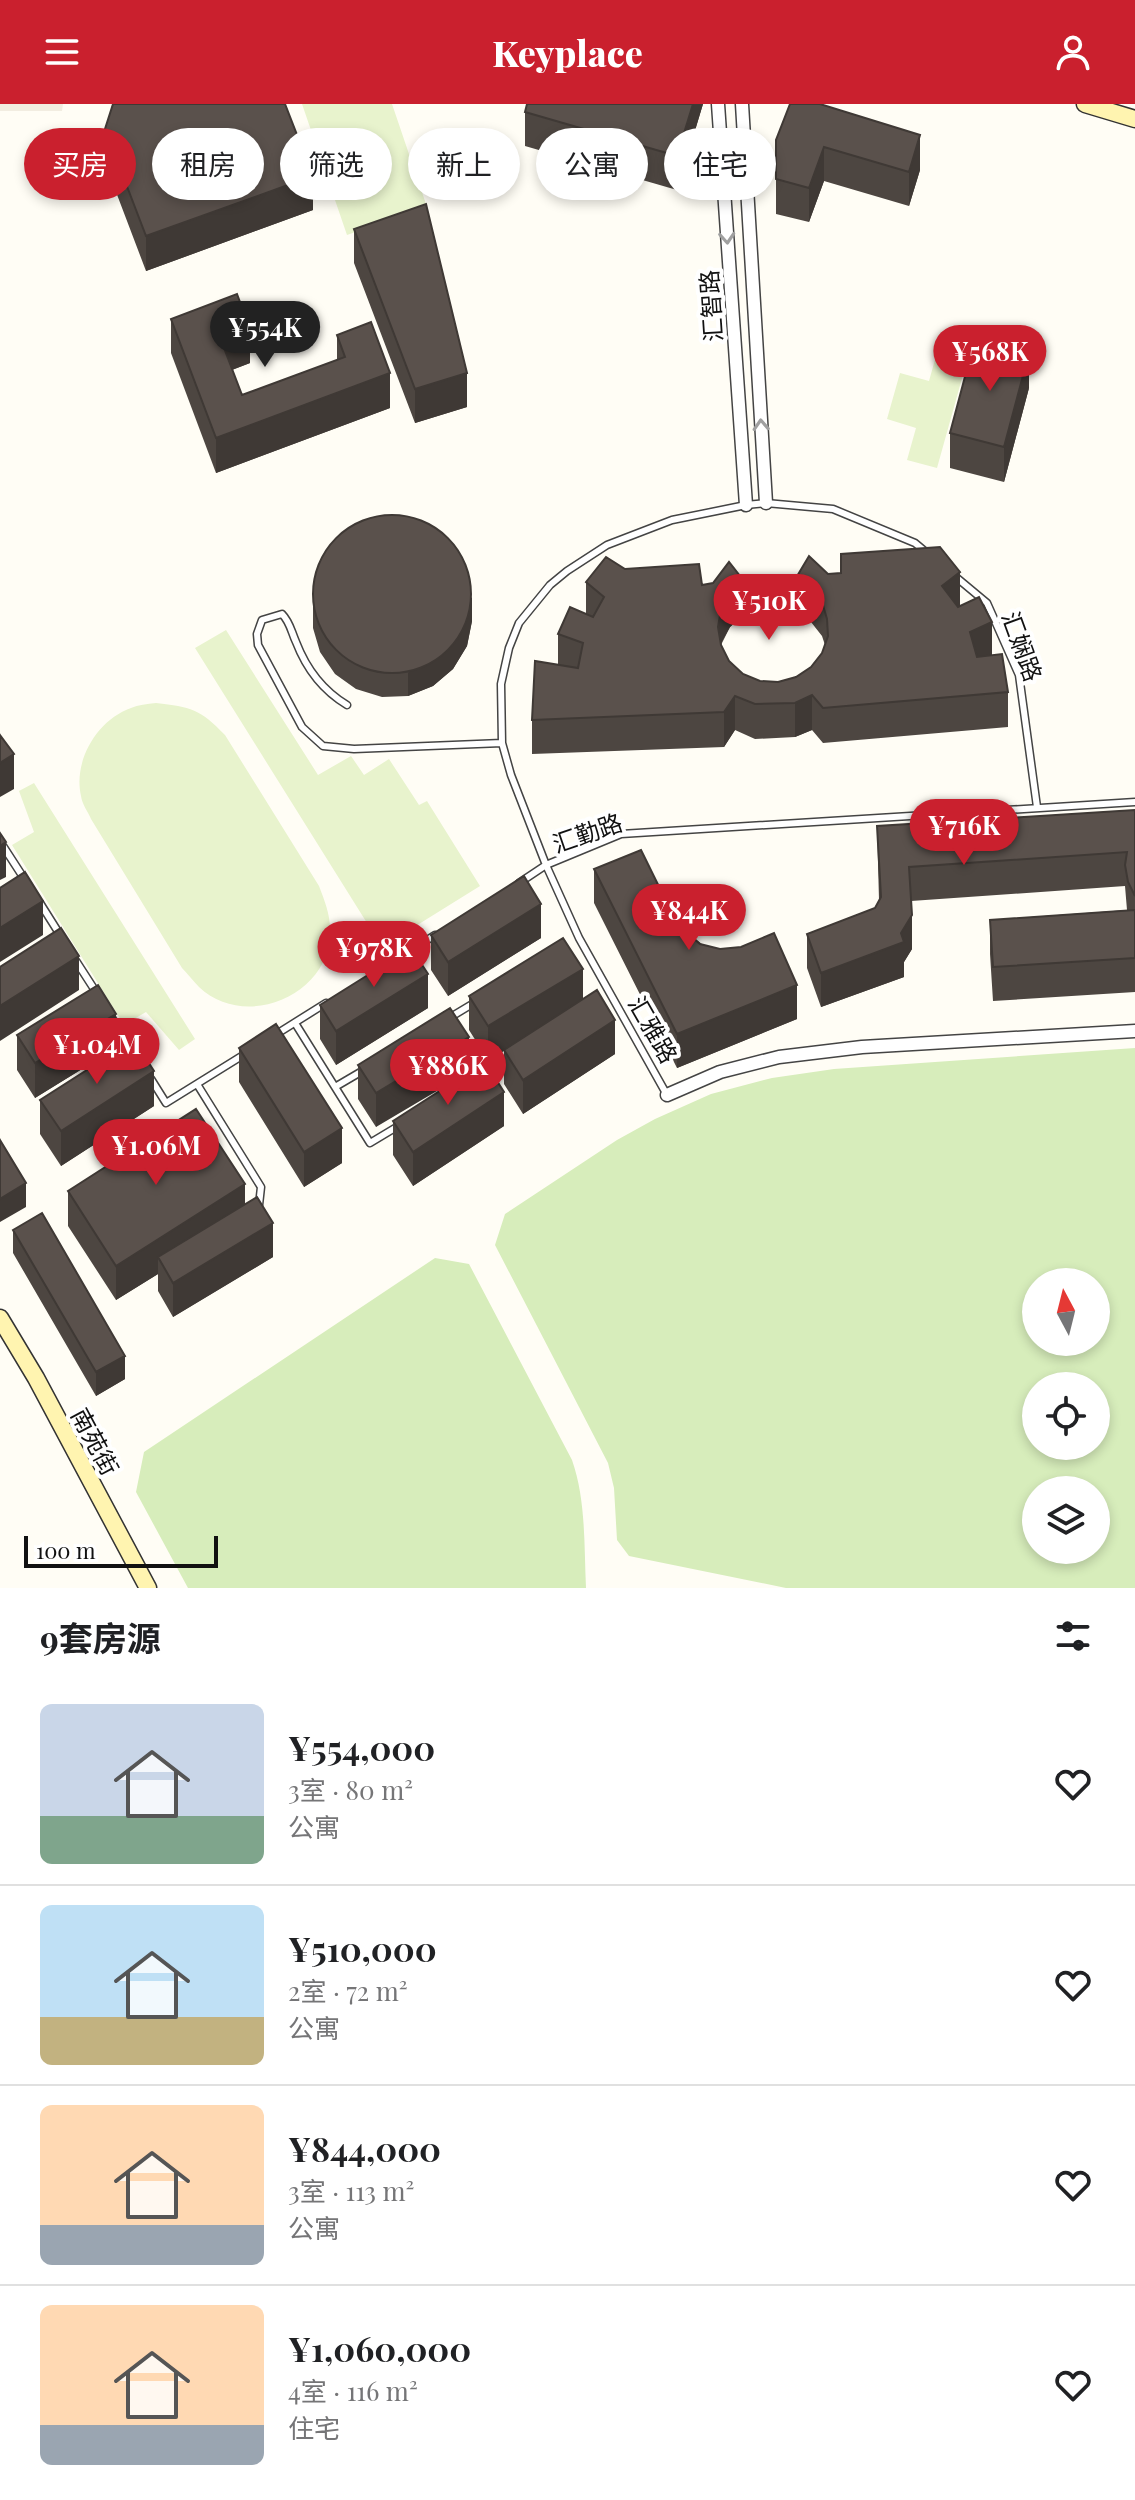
<!DOCTYPE html>
<html lang="zh">
<head>
<meta charset="utf-8">
<style>
  body { margin:0; font-family:"Playfair Display","Noto Sans SC",serif; background:#f2f2f2; color:#202124; height:100vh; display:flex; flex-direction:column; font-size:30px; white-space:nowrap }
  * { box-sizing:border-box; margin:0 }
  p { font-size:26px; color:#757577 }
  .icon { flex:none; width:44px; height:44px; fill:none; stroke:currentColor; stroke-width:2; stroke-linecap:round; stroke-linejoin:round }
  .map { position:relative; height:1484px; overflow:hidden }
  .details { display:flex; flex-direction:column; background:#fff; flex:1 }
  .details>* { flex:none }
  .top-card { position:absolute; left:24px; top:24px; width:1088px; height:72px; display:flex; gap:16px }
  .needle { width:52px; rotate:353deg }
  .buttons { position:absolute; left:1022px; top:1164px; display:grid; gap:16px }
  .buttons a { display:grid; place-items:center; width:88px; height:88px; border-radius:50%; background:#fff; box-shadow:0 4px 12px #0003; font-size:40px }
  .scale { position:absolute; left:24px; bottom:20px; width:194px; box-sizing:border-box; padding-left:8px; border:4px solid #111; border-top:0; font-size:22px; line-height:28px; white-space:nowrap; color:#111; -webkit-text-stroke:6px #fff; paint-order:stroke }
  .price { position:absolute; translate:-50% -68px; padding:0 18px; border-radius:28px; background:#ca202e; color:#fff; font-size:26px; line-height:52px; filter:drop-shadow(0 2px 4px #0008) }
  .price::after { content:''; position:absolute; left:50%; top:48px; width:24px; height:18px; margin-left:-12px; background:inherit; clip-path:polygon(0 0,100% 0,50% 100%) }
  .price.selected { background:#222; color:#fff }
  ul { padding:0; list-style:none }
  li { display:flex; align-items:center; gap:24px; height:200px; padding:0 40px }
  li+li { border-top:2px solid #e0e0e0 }
  li span { display:grid; place-items:center; flex:none; width:224px; height:160px; border-radius:12px; color:#555 }
  li>.icon { margin-inline-start:auto }
  span .icon { width:96px; height:96px; fill:#fffc; stroke-width:1 }
  li b { font-size:34px }
  h2 { display:flex; justify-content:space-between; align-items:center; height:96px; padding:0 40px; font-size:34px }
  .tag { padding:0 28px; border-radius:36px; background:#fff; box-shadow:0 4px 12px #0003; font-size:28px; line-height:72px }
  .tag.selected { background:#ca202e; color:#fff }
  header { display:flex; justify-content:space-between; align-items:center; height:104px; padding:0 40px; background:#ca202e; color:#fff; font-size:36px; font-weight:800 }
  .map>svg:first-child { display:block }
</style>
</head>
<body>
<header><svg class="icon" aria-label="menu" viewBox="0 0 24 24"><path d="M4 6h16M4 12h16M4 18h16"/></svg>Keyplace<svg class="icon" aria-label="person" viewBox="0 0 24 24"><circle cx="12" cy="8" r="4"/><path d="M4 21q1-7 8-7t8 7"/></svg></header>
<div class="map">
<svg width="1135" height="1484" viewBox="0 0 1135 1484">
  <rect width="100%" height="100%" fill="#fffdf5"/>
  <path fill="#d7edbb" fill-rule="evenodd" d="M1135 944V1484H786L629 1452 617 1436 614 1384 608 1359 495 1141 505 1110 617 1036 655 1015 711 990 772 974 834 965ZM1096 1178V1238H1036V1178ZM1096 1282V1342H1036V1282ZM1096 1386V1446H1036V1386Z
    M435 1154 469 1160 572 1356C586 1396 584 1441 586 1484H188L136 1388 144 1348Z"/>
  <path fill="#e8f3cd" d="M302 0H392L427 103 347 131Z
    M936 252 966 260 937 364 907 356 916 324 887 315 900 269 929 277Z
    M226 526 318 671 351 652 364 671 389 655 419 701 427 697 480 782 382 843 195 544Z
    M156 599C191 603 200 605 225 631L319 782C325 798 331 812 330 830 328 893 244 926 199 883 193 877 188 870 182 864L91 715C88 708 82 700 81 692 73 657 97 616 131 604 138 601 147 600 156 599Z
    M34 679 195 935 179 946 146 908 124 921 12 741 34 728 19 687Z"/>
  <path fill="#f2ede1" d="M0 0H63L62 7H0Z"/>
  <g fill="none" stroke-linecap="round" stroke-linejoin="round">
    <g stroke="#444" stroke-width="9">
      <path id="lane" d="M957 474 987 499 1019 571 1037 703
        M347 601C322 586 306 564 296 538 291 527 290 518 282 510L262 516 257 530 258 541 302 623 323 642 354 645 502 639
        M3 742 25 776
        M519 779 546 761 621 730 1135 698
        M40 799 62 834
        M407 849 435 831
        M76 857 96 888
        M112 914 132 945
        M449 914 474 899
        M295 919 370 1039 400 1021
        M275 931 326 899
        M465 937 483 968
        M485 969 509 955
        M151 975 166 999 245 950
        M197 980 261 1083 259 1101
        M335 983 364 966
        M667 991 579 834 546 761 511 671 502 639 501 580 509 544 519 519 550 481 567 467 607 441 672 416 746 401 766 399 833 405 915 439 927 449"/>
    </g>
    <g stroke="#444" stroke-width="15">
      <path id="street" d="M718 0 746 401
        M742 0 766 399
        M667 991 720 968 779 953 862 943 1135 927"/>
    </g>
    <g stroke="#333" stroke-width="19">
      <path id="secondary" d="M1085 0 1135 15
        M0 1214 36 1274 148 1484"/>
    </g>
    <use href="#lane" stroke="#fff" stroke-width="6"/>
    <use href="#street" stroke="#fff" stroke-width="12"/>
    <use href="#secondary" stroke="#fff4b0" stroke-width="16"/>
  </g>
  <path fill="#4d4641" d="M703 0 677 86 525 42V8Z
    M790 0 920 66 909 102 824 77 809 118 776 110V36Z
    M105 25 313 106 146 167 105 59Z
    M354 125 467 303 415 319 354 159Z
    M171 215 250 259 232 266 242 291 337 256V231L390 304 216 369 171 249Z
    M1029 284 1004 378 950 364V329Z
    M625 465 702 481 744 511 730 523 721 541 729 557 743 570 760 577 778 578 796 573 811 563 822 549 825 541 822 532 811 518 796 508V474L828 470 960 502 992 551 1008 588V623L823 639 812 626 795 633 755 635 735 626 724 643 532 650V616L558 561V530L586 510V478Z
    M313 500 472 517 467 542 453 565 433 582 408 592 382 593 356 585 335 570 320 548 313 524Z
    M1135 706V888L993 897 990 850V816L1127 806 1125 782 911 797 912 845 904 858V873L821 903 807 864V830L875 804 879 796 877 722Z
    M594 765 670 805 684 826 797 915 677 964 594 799Z
    M431 831 541 834 448 892 431 866Z
    M469 892 583 895 615 950 523 1010 504 980V947L488 956 469 926Z
    M320 901 428 904 336 961 320 935Z
    M450 904 376 1023 358 995V961Z
    M17 931 116 944 35 994 17 966Z
    M239 944 342 1059 304 1083 239 978Z
    M40 996 154 1002 61 1062 40 1030Z
    M393 1017 504 1022 413 1082 393 1051Z
    M68 1087 245 1100 273 1153 173 1213 158 1187V1170L116 1196 68 1122Z
    M13 1126 125 1275 96 1292 13 1149Z"/>
  <path fill="#3f3935" d="M693 0H703L677 86V52Z
    M920 31V66L909 102V68Z
    M824 43V77L809 118V84Z
    M313 72V106L146 167V132Z
    M250 225V259L221 270V236Z
    M1029 249V284L1004 378V343Z
    M390 269V304L216 369V334Z
    M467 269V303L415 319V285Z
    M960 468V502L942 516V482Z
    M744 477V511L730 523 721 539 718 557V523L721 505 730 489Z
    M472 493V517L467 542 453 565 433 582 408 592V569Z
    M992 518V553L970 562V528Z
    M812 591V626L795 633V599Z
    M735 592V626L724 643V608Z
    M14 650V685L0 693V659Z
    M6 738V773L0 776V742Z
    M43 797V831L0 858V824Z
    M541 800V834L448 892V858Z
    M912 811V845L904 858V873L821 903V869L901 829Z
    M79 852V886L0 937V902Z
    M583 865V900L488 956V922Z
    M428 870V904L336 961V927Z
    M797 881V915L677 964V930Z
    M116 910V944L35 994V959Z
    M615 916V950L523 1010V976Z
    M469 933V968L376 1023V989Z
    M154 967V1002L61 1062V1027Z
    M504 988V1022L413 1082V1048Z
    M342 1024V1059L304 1083V1048Z
    M26 1079V1103L0 1118V1095Z
    M245 1080V1114L158 1153V1170L116 1196V1162Z
    M273 1119V1153L173 1213V1179Z
    M125 1252V1275L96 1292V1268Z"/>
  <path fill="#5a514c" stroke="#3f3935" stroke-width="2" d="M113 0H285L313 72 146 132 105 25Z
    M527 0H693L677 52 525 8Z
    M790 0H820L920 31 909 68 824 43 809 84 776 75V36Z
    M426 100 467 269 415 285 354 125Z
    M237 190 250 225 221 236 242 291 345 253 337 231 371 218 390 269 216 334 171 215Z
    M975 235 1029 249 1004 343 950 329Z
    M313 490a79 79 0 1 1 158 0a79 79 0 1 1-158 0Z
    M940 443 960 468 942 482 958 503 979 493 992 518 970 528 977 553 1002 550 1008 588 823 604 812 591 795 599 755 600 735 592 724 608 532 616 535 557 578 564 583 539 558 530 570 503 593 513 604 493 586 478 606 453 625 465 699 460 702 481 713 479 729 458 744 477 730 489 721 505 718 523 721 541 729 557 743 570 760 577 778 578 796 573 811 563 822 549 828 532 827 515 822 498 811 484 796 474 809 452 828 470 841 469V450Z
    M0 631 14 650 0 659Z
    M1135 706V792L1128 778 1125 761 1127 748 909 763 912 811 901 829 904 838 821 869 807 830 875 804 881 793 877 722Z
    M0 729 6 738 0 742Z
    M641 746 670 805 684 826 700 840 720 845 741 843 774 829 797 881 677 930 594 765Z
    M25 768 43 797 0 824V784Z
    M524 772 541 800 448 858 431 831Z
    M1135 806V854L993 863 990 816Z
    M61 824 79 852 0 902V863Z
    M563 834 583 865 488 922 469 892Z
    M411 844 428 870 336 927 320 901Z
    M98 881 116 910 35 959 17 931Z
    M597 886 615 916 523 976 504 946Z
    M450 904 469 933 376 989 358 961Z
    M276 920 342 1024 304 1048 239 944Z
    M134 936 154 967 61 1027 40 996Z
    M485 958 504 988 413 1048 393 1017Z
    M196 1005 245 1080 116 1162 68 1087Z
    M0 1036 26 1079 0 1095Z
    M257 1093 273 1119 173 1179 158 1153Z
    M42 1109 125 1252 96 1268 13 1126Z"/>
  <defs><path id="oneway-chevron" d="M-2-3.5L2.5 0L-2 3.5" fill="none" stroke-width="1.6" stroke-linecap="round" stroke-linejoin="round" transform="scale(2)"/></defs>
  <g stroke="#a0a0a0">
    <use href="#oneway-chevron" transform="translate(727 134) rotate(86)"/>
    <use href="#oneway-chevron" transform="translate(761 321) rotate(-93)"/>
  </g>
  <g text-anchor="middle" dominant-baseline="central" stroke-width="8" stroke-linejoin="round" paint-order="stroke">
    <g font-size="24" fill="#111" stroke="#fff">
      <text transform="translate(710 202) rotate(-94)">汇智路</text>
      <text transform="translate(1023 542) rotate(70)">汇娴路</text>
      <text transform="translate(587 728) rotate(-19)">汇勤路</text>
      <text transform="translate(654 925) rotate(60)">汇雅路</text>
      <text transform="translate(96 1337) rotate(62)">南苑街</text>
    </g>
  </g>
</svg>
<div class="buttons">
<a><svg class="needle" viewBox="-14 -14 28 28"><path d="M0-13l5 13h-10z" fill="#e53935"/><path d="M0 13l5-13h-10z" fill="#757577"/></svg></a>
<a><svg class="icon" aria-label="locate" viewBox="0 0 24 24"><circle cx="12" cy="12" r="6"/><path d="M12 2v4M12 18v4M2 12h4M18 12h4"/></svg></a>
<a><svg class="icon" aria-label="layers" viewBox="0 0 24 24"><path d="M12 4l9 5-9 5-9-5zM3 14l9 5 9-5"/></svg></a>
</div>
<div class="scale">100 m</div>
<b class="price selected" style="left:265px;top:265px">¥554K</b>
<b class="price" style="left:990px;top:289px">¥568K</b>
<b class="price" style="left:769px;top:538px">¥510K</b>
<b class="price" style="left:964px;top:763px">¥716K</b>
<b class="price" style="left:689px;top:848px">¥844K</b>
<b class="price" style="left:374px;top:885px">¥978K</b>
<b class="price" style="left:97px;top:982px">¥1.04M</b>
<b class="price" style="left:448px;top:1003px">¥886K</b>
<b class="price" style="left:156px;top:1083px">¥1.06M</b>
<div class="top-card">
<a class="tag selected">买房</a>
<a class="tag">租房</a>
<a class="tag">筛选</a>
<a class="tag">新上</a>
<a class="tag">公寓</a>
<a class="tag">住宅</a>
</div>
</div>
<section class="details">
<h2>9套房源<svg class="icon" aria-label="filters" viewBox="0 0 24 24"><path d="M4 7h16M4 17h16"/><circle cx="9" cy="7" r="2"/><circle cx="15" cy="17" r="2"/></svg></h2>
<ul>
<li><span style="background:linear-gradient(#c9d6e8 70%,#7fa58c 0)"><svg class="icon" aria-label="home" viewBox="0 0 24 24"><path d="M3 11l9-7 9 7M6 9v11h12V9"/></svg></span><div><b>¥554,000</b><p>3室 · 80 m²</p><p>公寓</p></div><svg class="icon" aria-label="heart" viewBox="0 0 24 24"><path d="M12 20l-8-8c-3-5 5-10 8-4 3-6 11-1 8 4z"/></svg></li>
<li><span style="background:linear-gradient(#bfe0f5 70%,#c2b280 0)"><svg class="icon" aria-label="home" viewBox="0 0 24 24"><path d="M3 11l9-7 9 7M6 9v11h12V9"/></svg></span><div><b>¥510,000</b><p>2室 · 72 m²</p><p>公寓</p></div><svg class="icon" aria-label="heart" viewBox="0 0 24 24"><path d="M12 20l-8-8c-3-5 5-10 8-4 3-6 11-1 8 4z"/></svg></li>
<li><span style="background:linear-gradient(#ffd9b3 75%,#9aa5b1 0)"><svg class="icon" aria-label="home" viewBox="0 0 24 24"><path d="M3 11l9-7 9 7M6 9v11h12V9"/></svg></span><div><b>¥844,000</b><p>3室 · 113 m²</p><p>公寓</p></div><svg class="icon" aria-label="heart" viewBox="0 0 24 24"><path d="M12 20l-8-8c-3-5 5-10 8-4 3-6 11-1 8 4z"/></svg></li>
<li><span style="background:linear-gradient(#ffd9b3 75%,#9aa5b1 0)"><svg class="icon" aria-label="home" viewBox="0 0 24 24"><path d="M3 11l9-7 9 7M6 9v11h12V9"/></svg></span><div><b>¥1,060,000</b><p>4室 · 116 m²</p><p>住宅</p></div><svg class="icon" aria-label="heart" viewBox="0 0 24 24"><path d="M12 20l-8-8c-3-5 5-10 8-4 3-6 11-1 8 4z"/></svg></li>
</ul>
</section>
</body>
</html>
